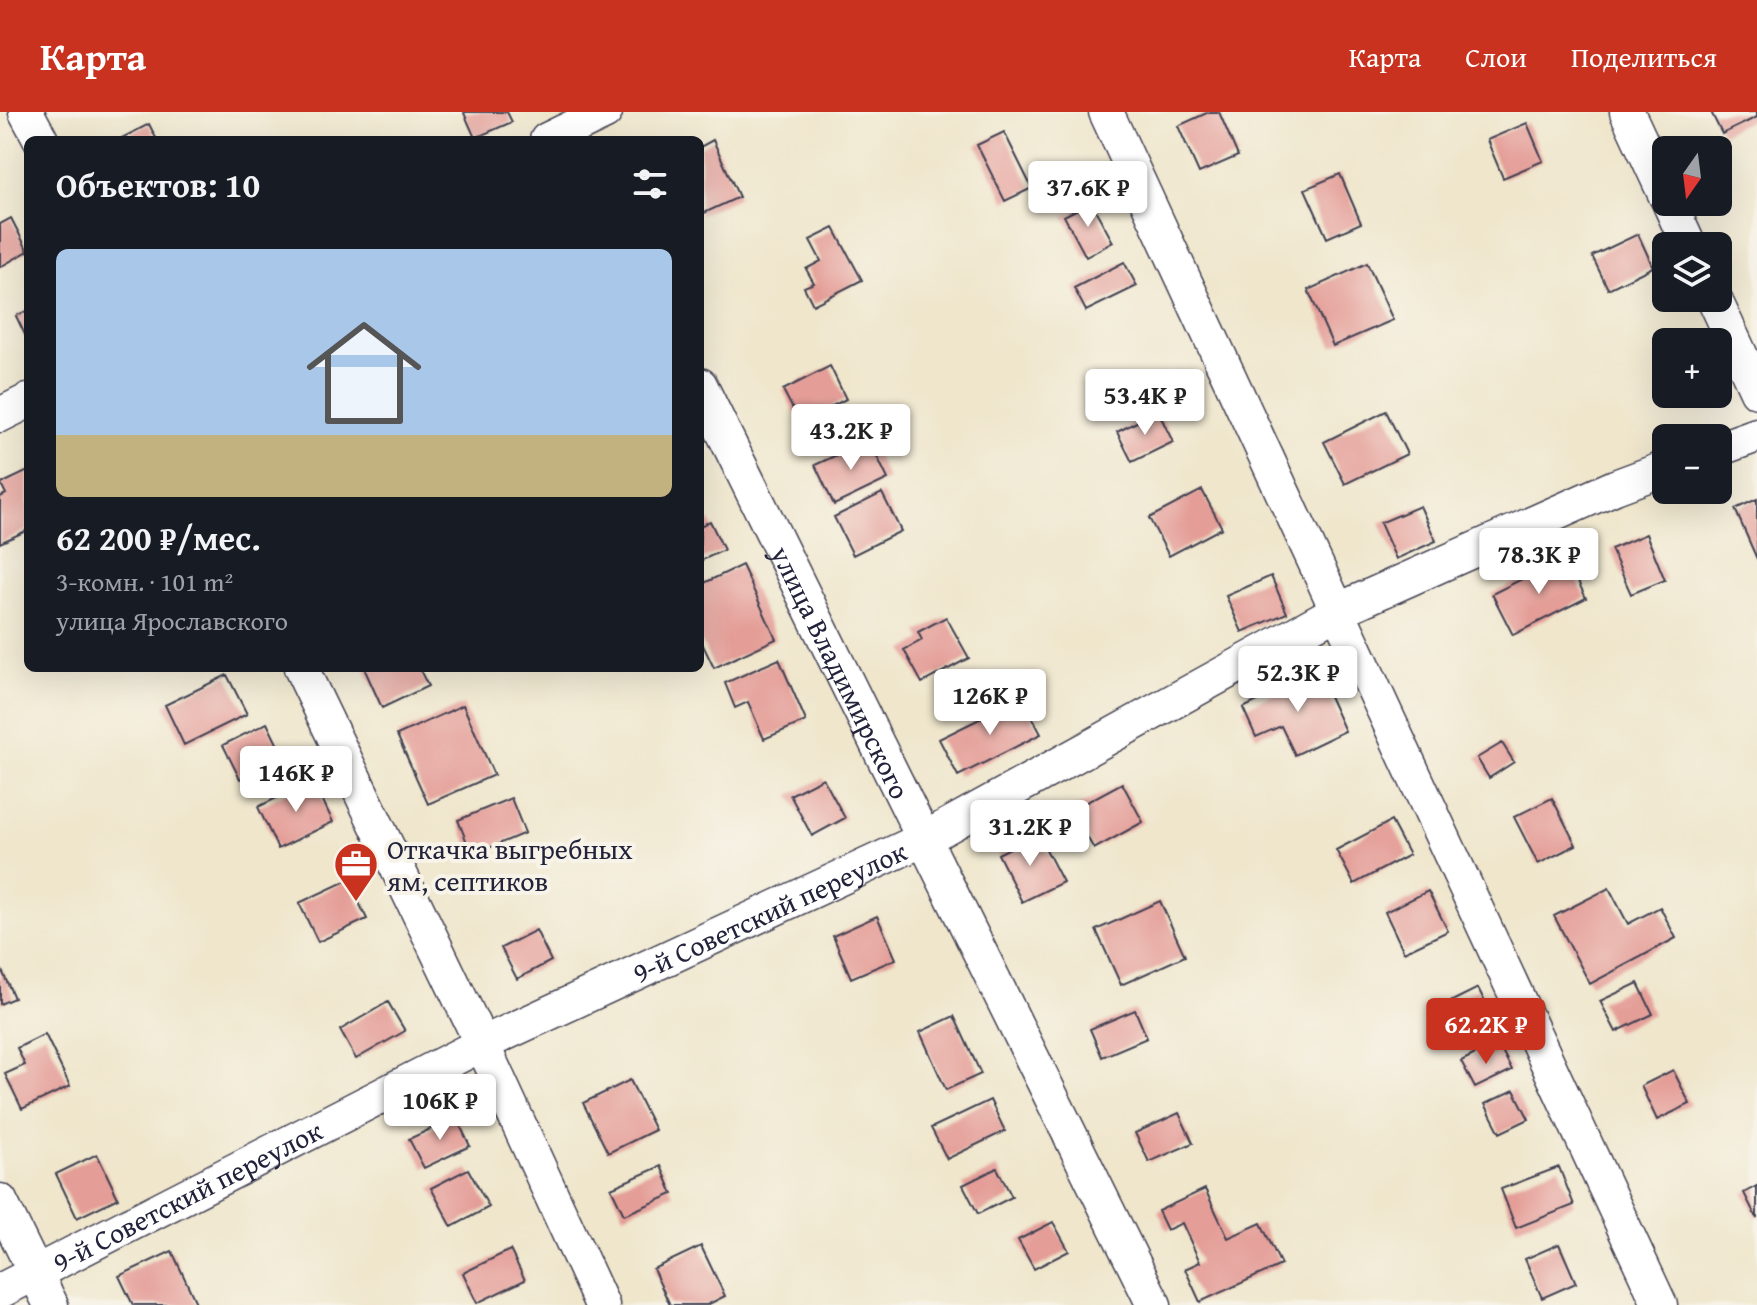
<!DOCTYPE html>
<html lang="ru">
<head>
<meta charset="utf-8">
<style>
  body { margin:0; font-family:"Gentium Book Plus",serif; background:#20242c; color:#f1f3f6; height:100vh; display:flex; flex-direction:column; font-size:30px; white-space:nowrap }
  * { box-sizing:border-box; margin:0 }
  p { font-size:26px; color:#9ea1a6 }
  .icon { flex:none; width:44px; height:44px; fill:none; stroke:currentColor; stroke-width:2; stroke-linecap:round; stroke-linejoin:round }
  .map { position:relative; flex:1; overflow:hidden }
  .panel { position:absolute; left:24px; top:24px; width:680px; height:536px; display:flex; flex-direction:column; background:#171b24; border-radius:12px; box-shadow:0 8px 32px #0002 }
  .panel>* { flex:none }
  .needle { width:52px; rotate:194deg }
  .buttons { position:absolute; left:1652px; top:24px; display:grid; gap:16px }
  .buttons a { display:grid; place-items:center; width:80px; height:80px; border-radius:12px; background:#171b24; box-shadow:0 8px 32px #0002; font-size:40px }
  .price { position:absolute; translate:-50% -68px; padding:0 18px; border-radius:8px; background:#fff; color:#222; font-size:26px; line-height:52px; filter:drop-shadow(0 2px 4px #0008) }
  .price::after { content:''; position:absolute; left:50%; top:48px; width:24px; height:18px; margin-left:-12px; background:inherit; clip-path:polygon(0 0,100% 0,50% 100%) }
  .price.on { background:#c8321e; color:#fff }
  ul { padding:0; list-style:none }
  li { display:grid; align-content:center; gap:16px; height:424px; padding:0 32px }
  li+li { border-top:2px solid #363941 }
  li span { display:grid; place-items:center; height:248px; border-radius:12px; color:#555 }
  li>.icon { margin-inline-start:auto }
  span .icon { width:144px; height:144px; fill:#fffc; stroke-width:1 }
  li b { font-size:34px }
  h2 { display:flex; justify-content:space-between; align-items:center; height:96px; padding:0 32px; font-size:34px }
  header { display:flex; align-items:center; gap:48px; box-sizing:border-box; height:112px; padding:0 40px; background:#c8321e; color:#fff }
  header strong { font-size:38px }
  nav { display:flex; gap:44px; margin-inline-start:auto; font-size:28px }
  .map>svg:first-child { display:block }
</style>
</head>
<body>
<header>
<strong>Карта</strong>
<nav><a>Карта</a><a>Слои</a><a>Поделиться</a></nav>
</header>
<div class="map">
<svg width="1757" height="1193" viewBox="0 0 1757 1193">
  <rect width="100%" height="100%" fill="#f7f3e8"/>
  <filter id="ink" filterUnits="userSpaceOnUse"><feTurbulence type="fractalNoise" baseFrequency=".0125" numOctaves="2"/><feDisplacementMap in="SourceGraphic" scale="16" xChannelSelector="R" yChannelSelector="G"/><feConvolveMatrix kernelMatrix="1 2 1 2 8 2 1 2 1" color-interpolation-filters="sRGB"/></filter>
  <filter id="wash" filterUnits="userSpaceOnUse"><feTurbulence type="fractalNoise" baseFrequency=".006" numOctaves="4" result="noise"/><feDisplacementMap in="SourceGraphic" scale="32" xChannelSelector="R" yChannelSelector="G"/><feGaussianBlur stdDeviation="1.8" result="paint"/><feColorMatrix in="noise" values="0 0 0 0 0 0 0 0 0 0 0 0 0 0 0 0 0 1.4 0 .05"/><feComposite in="paint" operator="in"/></filter>
  <g filter="url(#wash)">
    <rect width="100%" height="100%" fill="#efe6cc"/>
    <g id="blocks">
      <path fill="#e49d97" d="M466 0H507L512 10 475 26 464 1Z
        M1209 0H1219L1238 44 1199 61 1178 14Z
        M1711 0H1757V5L1722 22Z
        M1527 11 1543 49 1503 66 1487 28Z
        M149 12 157 28H118Z
        M1004 20 1032 76 1005 89 977 33Z
        M713 28 739 85 700 103V35Z
        M1340 62 1361 111 1327 126 1305 77Z
        M1091 90 1113 130 1086 145 1064 104Z
        M11 106 28 139 0 155V112Z
        M834 116 862 168 813 193 804 175 814 171 806 157 821 149 810 128Z
        M1638 122 1653 155 1608 177 1592 144Z
        M1124 150 1137 174 1086 199 1074 176Z
        M1367 151 1393 208 1333 234 1308 178Z
        M28 198V229L16 204Z
        M830 254 846 287 800 311 783 278Z
        M1158 299 1173 330 1132 350 1117 320Z
        M1386 299 1407 342 1345 372 1324 330Z
        M869 328 888 367 834 393 815 353Z
        M28 359V418L0 431V385L6 382 1 372Z
        M1202 378 1222 416 1169 444 1149 406Z
        M882 381 901 419 853 443 834 405Z
        M1757 387V447L1735 397Z
        M1420 394 1436 429 1396 447 1380 411Z
        M710 409 724 438 700 449V414Z
        M1646 422 1665 468 1631 482 1611 437Z
        M1566 445 1586 486 1513 523 1492 482Z
        M742 453 776 527 714 556 700 527V473Z
        M1271 464 1287 501 1242 520 1226 484Z
        M946 505 969 546 922 571 904 538 922 528 918 520Z
        M779 547 806 609 764 627 748 590 735 596 725 571Z
        M364 556H419L428 574 382 596Z
        M1318 560 1345 619 1295 643 1281 614 1256 625 1243 596Z
        M227 563 247 602 184 633 165 593Z
        M1022 586 1041 622 958 664 939 627Z
        M463 593 494 663 428 692 397 623Z
        M267 611 284 646 240 667 223 633Z
        M1502 631 1514 650 1489 666 1477 646Z
        M823 666 845 706 812 724 790 683Z
        M313 668 333 710 278 737 258 695Z
        M1122 671 1143 710 1094 737 1072 698Z
        M511 686 525 721 472 743 458 708Z
        M1552 686 1576 733 1538 752 1514 705Z
        M1391 709 1409 743 1354 772 1336 738Z
        M1038 722 1063 770 1022 790 998 742Z
        M348 768 367 807 318 830 299 791Z
        M1609 776 1628 812 1660 795 1676 826 1590 872 1554 804Z
        M1428 779 1448 819 1404 840 1385 800Z
        M1160 789 1185 844 1121 873 1096 818Z
        M877 804 896 847 851 866 833 824Z
        M536 818 551 849 517 867 501 836Z
        M0 854 14 886 0 892Z
        M1638 871 1653 902 1616 920 1600 889Z
        M1478 876 1494 908 1452 929 1436 897Z
        M388 890 405 919 356 947 340 918Z
        M1135 898 1147 926 1102 945 1090 917Z
        M954 904 981 962 946 978 920 920Z
        M45 922 70 974 22 997 5 962 25 953 17 936Z
        M1498 931 1512 958 1475 976 1461 949Z
        M1673 958 1690 992 1657 1008 1641 974Z
        M630 968 655 1018 608 1041 583 991Z
        M1514 978 1529 1007 1500 1021 1485 992Z
        M990 988 1005 1019 947 1047 931 1016Z
        M1179 1001 1193 1031 1149 1050 1135 1021Z
        M456 1005 470 1034 424 1056 409 1027Z
        M97 1042 118 1086 77 1106 56 1062Z
        M661 1054 673 1082 624 1103 611 1076Z
        M1559 1055 1574 1093 1516 1116 1501 1077Z
        M997 1056 1012 1085 978 1102 963 1073Z
        M468 1057 489 1095 452 1115 431 1076Z
        M1757 1074V1107L1744 1081Z
        M1205 1077 1228 1126 1261 1111 1281 1153 1200 1190 1185 1157 1200 1150 1182 1111 1167 1118 1158 1099Z
        M1053 1110 1069 1139 1034 1157 1018 1128Z
        M1559 1132 1576 1171 1542 1186 1525 1147Z
        M701 1134 725 1184 707 1193H670L653 1157Z
        M510 1138 525 1168 477 1191 463 1161Z
        M172 1139 197 1193H133L119 1164Z"/>
    </g>
  </g>
  <g filter="url(#ink)">
    <use href="#blocks" fill-opacity="0" stroke="#413f51" stroke-width="2"/>
    <g fill="none" stroke-linecap="round" stroke-linejoin="round">
      <g stroke="#413f51" stroke-width="37">
        <g id="street">
          <path d="M26 0 41 28"/>
          <path d="M1106 0 1660 1193"/>
          <path d="M1627 0 1666 84"/>
          <path d="M547 28 605 0"/>
          <path d="M1669 90 1689 134"/>
          <path d="M1714 186 1757 279"/>
          <path id="s1" d="M700 273 1154 1193"/>
          <path d="M0 303 28 289"/>
          <path d="M1718 337 1757 323"/>
          <path d="M301 556 482 932 602 1193"/>
          <path d="M0 1089 51 1193"/>
          <path id="s2" d="M0 1179 482 932 924 727 1339 498 1615 375 1666 356"/>
        </g>
      </g>
      <use href="#street" stroke="#fff" stroke-width="34"/>
    </g>
  </g>
  <defs>
    <g id="office-pin" transform="scale(2.3)"><path d="M0 17L-7.5 6A9.5 9.5 0 1 1 7.5 6Z" fill="#c8321e" stroke="#f7f3e8"/><path d="M-6-3h4V-5.5h4V-3h4V5H-6ZM-1-4.5V-3h2v-1.5ZM-6 0V1H6V0Z" fill="#fff"/></g>
  </defs>
  <g fill-rule="evenodd">
    <use href="#office-pin" x="356" y="752"/>
  </g>
  <g text-anchor="middle" dominant-baseline="central" stroke-width="8" stroke-linejoin="round" paint-order="stroke">
    <g font-size="28" fill="#22223b" stroke="#f7f3e8">
      <text stroke="none"><textPath href="#s1" startOffset="320">улица Владимирского</textPath></text>
      <text stroke="none"><textPath href="#s2" startOffset="858">9-й Советский переулок</textPath></text>
      <text stroke="none"><textPath href="#s2" startOffset="210">9-й Советский переулок</textPath></text>
    </g>
    <g font-size="28" fill="#22223b" stroke="#f7f3e8" text-anchor="start">
      <text x="387" y="736">Откачка выгребных<tspan x="387" dy="32">ям, септиков</tspan></text>
    </g>
  </g>
</svg>
<div class="buttons">
<a><svg class="needle" viewBox="-14 -14 28 28"><path d="M0-13l5 13h-10z" fill="#e53935"/><path d="M0 13l5-13h-10z" fill="#9ea1a6"/></svg></a>
<a><svg class="icon" aria-label="layers" viewBox="0 0 24 24"><path d="M12 4l9 5-9 5-9-5zM3 14l9 5 9-5"/></svg></a>
<a>+</a>
<a>−</a>
</div>
<b class="price" style="left:1088px;top:117px">37.6K ₽</b>
<b class="price" style="left:1145px;top:325px">53.4K ₽</b>
<b class="price" style="left:851px;top:360px">43.2K ₽</b>
<b class="price" style="left:1539px;top:484px">78.3K ₽</b>
<b class="price" style="left:1298px;top:602px">52.3K ₽</b>
<b class="price" style="left:990px;top:625px">126K ₽</b>
<b class="price" style="left:296px;top:702px">146K ₽</b>
<b class="price" style="left:1030px;top:756px">31.2K ₽</b>
<b class="price on" style="left:1486px;top:954px">62.2K ₽</b>
<b class="price" style="left:440px;top:1030px">106K ₽</b>
<section class="panel">
<h2>Объектов: 10<svg class="icon" aria-label="filters" viewBox="0 0 24 24"><path d="M4 7h16M4 17h16"/><circle cx="9" cy="7" r="2"/><circle cx="15" cy="17" r="2"/></svg></h2>
<ul>
<li><span style="background:linear-gradient(#a9c7e8 75%,#c2b280 0)"><svg class="icon" aria-label="home" viewBox="0 0 24 24"><path d="M3 11l9-7 9 7M6 9v11h12V9"/></svg></span><div><b>62 200 ₽/мес.</b><p>3-комн. · 101 m²</p><p>улица Ярославского</p></div></li>
</ul>
</section>
</div>
</body>
</html>
